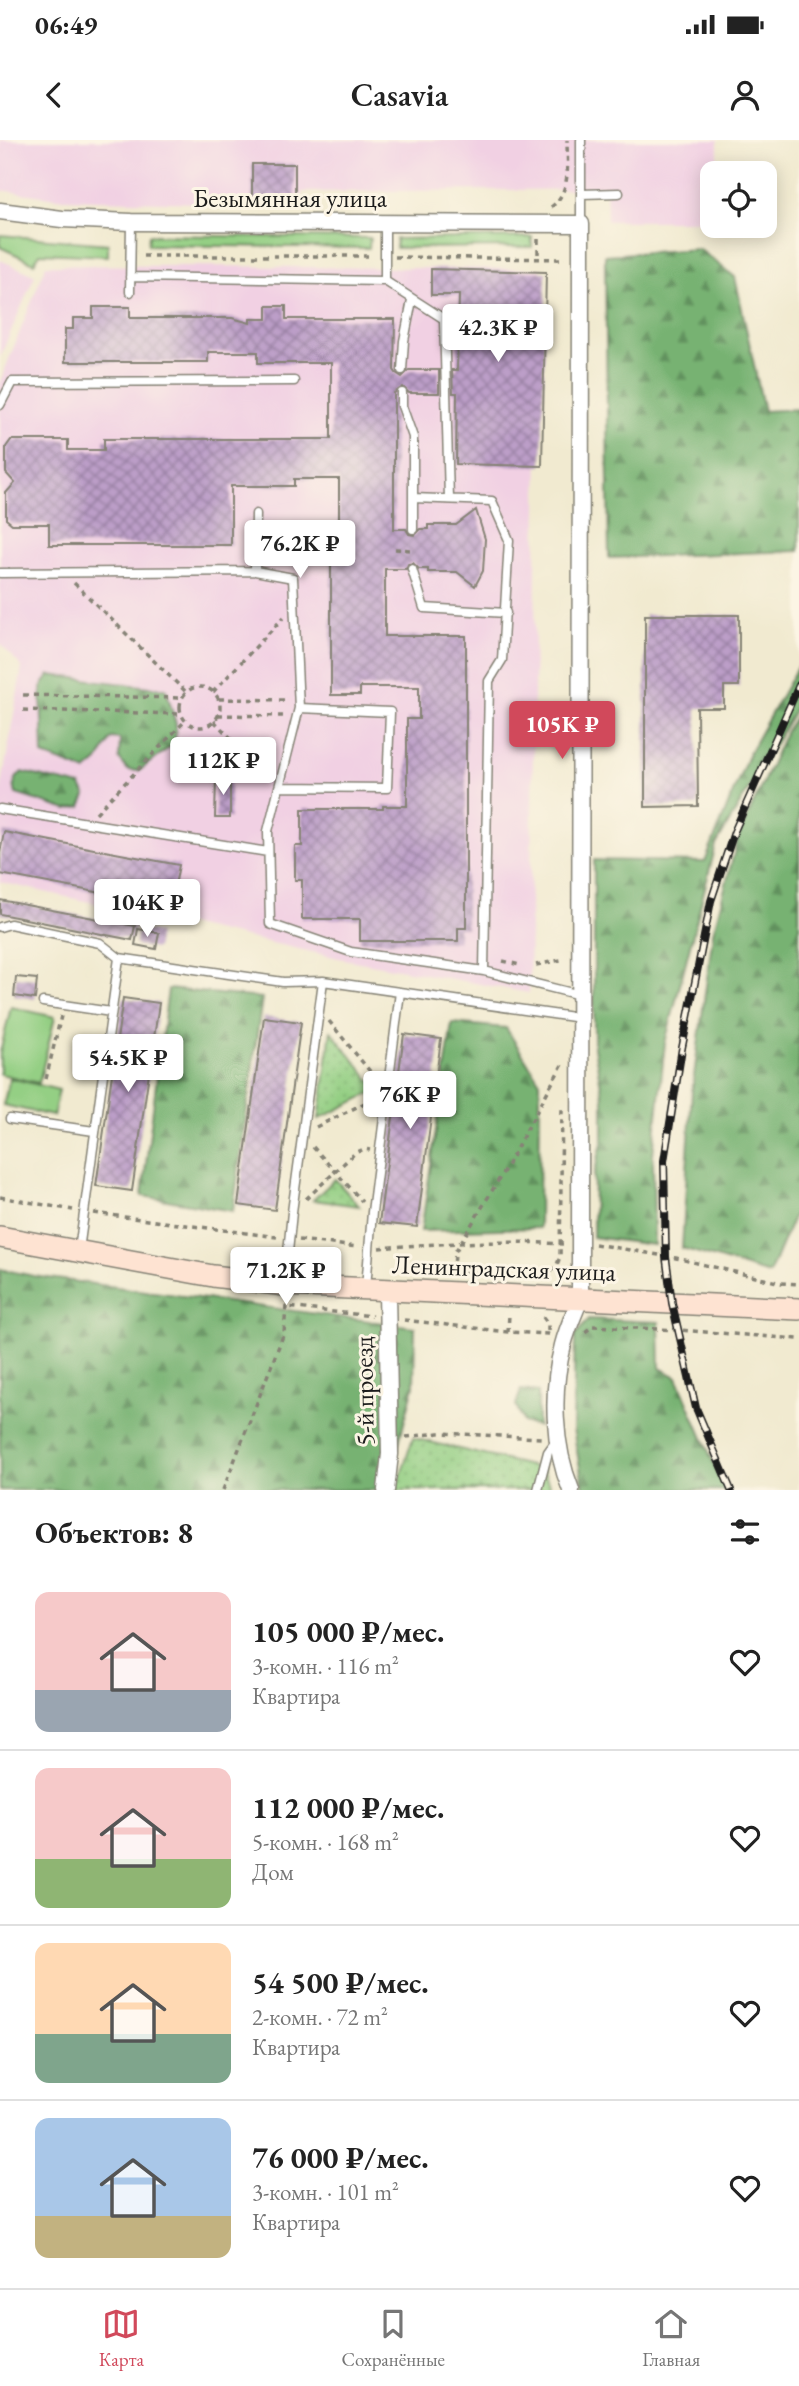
<!DOCTYPE html>
<html lang="ru">
<head>
<meta charset="utf-8">
<style>
  body { margin:0; font-family:"EB Garamond",serif; background:#f2f2f2; color:#222; height:100vh; display:flex; flex-direction:column; font-size:26px; white-space:nowrap }
  * { box-sizing:border-box; margin:0 }
  p { font-size:23px; color:#767676 }
  .icon { flex:none; width:38px; height:38px; fill:none; stroke:currentColor; stroke-width:2; stroke-linecap:round; stroke-linejoin:round }
  .map { position:relative; height:1350px; overflow:hidden }
  .sheet { display:flex; flex-direction:column; background:#fff; flex:1 }
  .sheet>* { flex:none }
  .controls { position:absolute; left:700px; top:21px; display:grid; gap:14px }
  .controls a { display:grid; place-items:center; width:77px; height:77px; border-radius:14px; background:#fff; box-shadow:0 4px 18px #0003; font-size:35px }
  .price { position:absolute; translate:-50% -60px; padding:0 16px; border-radius:7px; background:#fff; color:#222; font-size:23px; line-height:46px; filter:drop-shadow(0 2px 4px #0008) }
  .price::after { content:''; position:absolute; left:50%; top:42px; width:21px; height:16px; margin-left:-10px; background:inherit; clip-path:polygon(0 0,100% 0,50% 100%) }
  .price.current { background:#d1495b; color:#fff }
  ul { padding:0; list-style:none }
  li { display:flex; align-items:center; gap:21px; height:175px; padding:0 35px }
  li+li { border-top:2px solid #e0e0e0 }
  li span { display:grid; place-items:center; flex:none; width:196px; height:140px; border-radius:14px; color:#555 }
  li>.icon { margin-inline-start:auto }
  span .icon { width:84px; height:84px; fill:#fffc; stroke-width:1 }
  li b { font-size:30px }
  h2 { display:flex; justify-content:space-between; align-items:center; height:84px; padding:0 35px; font-size:30px }
  .status { display:flex; justify-content:space-between; align-items:center; height:49px; padding:0 35px; background:#fff; direction:ltr }
  .status svg { height:19px; fill:currentColor }
  header { display:flex; justify-content:space-between; align-items:center; height:91px; padding:0 35px; background:#fff; font-size:32px; font-weight:600 }
  .tab-bar { display:flex; justify-content:space-around; align-items:center; height:98px; border-top:2px solid #e0e0e0; background:#fff; font-size:19px; color:#767676 }
  .tab-bar a { display:grid; justify-items:center; gap:4px }
  .tab-bar .current { color:#d1495b }
  .map>svg:first-child { display:block }
</style>
</head>
<body>
<div class="status"><b>06:49</b><svg viewBox="0 0 49 12"><path d="M0 12V9h3v3zM5 12V6h3v6zM10 12V3h3v9zM15 12V0h3v12zM26 1h20v11H26zM47 4h2v5h-2z"/></svg></div>
<header><svg class="icon" aria-label="back" viewBox="0 0 24 24"><path d="M15 5l-7 7 7 7"/></svg>Casavia<svg class="icon" aria-label="person" viewBox="0 0 24 24"><circle cx="12" cy="8" r="4"/><path d="M4 21q1-7 8-7t8 7"/></svg></header>
<div class="map">
<svg width="799" height="1350" viewBox="0 0 799 1350">
  <defs>
    <pattern id="forest-firs" width="22" height="20" patternUnits="userSpaceOnUse" patternTransform="scale(1.75)"><rect width="22" height="20" fill="#77b272"/><path d="M5 1l3.5 6h-7zM16 11l3.5 6h-7z" fill="#61905d"/></pattern>
    <pattern id="park-dots" width="8" height="8" patternUnits="userSpaceOnUse" patternTransform="scale(1.75)"><rect width="8" height="8" fill="#94cf84"/><path d="M2 2h.1M6 6h.1" fill="none" stroke="#7fb171" stroke-width="1.8" stroke-linecap="round"/></pattern>
    <pattern id="building-cross-hatch" width="8" height="8" patternUnits="userSpaceOnUse" patternTransform="scale(1.75)"><rect width="8" height="8" fill="#bc9ec8"/><path d="M0 0l8 8M0 8l8-8" fill="none" stroke="#9880a2"/></pattern>
  </defs>
  <rect width="100%" height="100%" fill="#fcf5e5"/>
  <filter id="ink" filterUnits="userSpaceOnUse"><feTurbulence type="fractalNoise" baseFrequency=".0143" numOctaves="2"/><feDisplacementMap in="SourceGraphic" scale="14" xChannelSelector="R" yChannelSelector="G"/><feConvolveMatrix kernelMatrix="1 2 1 2 8 2 1 2 1" color-interpolation-filters="sRGB"/></filter>
  <filter id="wash" filterUnits="userSpaceOnUse"><feTurbulence type="fractalNoise" baseFrequency=".00686" numOctaves="4" result="noise"/><feDisplacementMap in="SourceGraphic" scale="28" xChannelSelector="R" yChannelSelector="G"/><feGaussianBlur stdDeviation="1.57" result="paint"/><feColorMatrix in="noise" values="0 0 0 0 0 0 0 0 0 0 0 0 0 0 0 0 0 1.4 0 .05"/><feComposite in="paint" operator="in"/></filter>
  <g filter="url(#wash)">
    <rect width="100%" height="100%" fill="#f1ead0"/>
    <path fill="#f1d0e3" d="M0 0H718V33H712V81H607L606 49 302 52 301 66 64 59 0 50Z
      M0 120 35 135 0 217Z
      M46 125 541 129 529 853 343 819 0 742V655L22 527 0 503V242Z"/>
    <path fill="#94cf84" stroke="#587650" stroke-width="2" d="M0 95 108 104V116L40 113 34 123 0 107Z
      M149 95 370 98 369 108 148 105Z
      M532 97V107L396 108V99Z
      M11 867 55 877 39 943 0 934V913Z
      M10 938 59 950 53 976 3 965Z"/>
    <path fill="url(#forest-firs)" stroke="#4a6747" stroke-width="2" d="M699 109 735 137 764 271 799 269V411L609 418 605 115Z
      M799 524V562L716 705 665 903 653 1015 654 1105 593 1097 594 1035 603 999V957L594 908V720L705 722 749 613Z
      M50 535 166 549 176 584 175 603 139 631 128 630 119 619 120 599 111 598 98 621 86 631 43 615 41 547Z
      M799 571V1063L769 1134 682 1108 692 951 713 793 738 698 786 591Z
      M22 632 81 646 86 656 81 667 67 670 16 654C13 644 14 639 22 632Z
      M168 849 262 858 233 1071 142 1056Z
      M452 883 506 888 540 942 539 1088 421 1091Z
      M0 1129 34 1136 415 1187 414 1246 386 1350H0Z
      M589 1179 659 1182 660 1228 677 1237 725 1350H584L573 1289 575 1195Z
      M521 1250 538 1252V1286L524 1283 516 1265Z"/>
    <path fill="url(#park-dots)" stroke="#587650" stroke-width="2" d="M331 891 378 950 319 979Z
      M335 1039 359 1066 313 1060Z
      M413 1298 543 1329 551 1350H396Z"/>
    <g id="blocks">
      <path fill="url(#building-cross-hatch)" d="M252 24H295V60H252Z
        M431 129 546 132 542 326 456 324 457 253H453L452 230H457L459 155H431Z
        M267 166H286V179H395L394 230 396 233 402 237 409 230H439V253H409L403 247 394 253V389H406L409 394 414 395 420 389H428V385H456L476 370 485 399 483 431 475 446 457 432H428V429H419L413 423 408 424 406 429H385V496H466V788H458V801H360V779H302V740H295V706H302V669H383V666H407V579H419V547H360V555H331V386H339V339H294V346H231V405H49V384H12L6 379V353L15 343 6 333V307L11 300H68V310H104V299H331V223H258V212H208V222H65V189H73V178H93V167H130V178H232L250 183V179H267Z
        M645 475H739V546H724V568H697L698 666 645 667Z
        M216 636H230V678H215Z
        M4 692 179 725 171 766 0 734V713Z
        M0 760 135 786 132 800 0 774Z
        M138 789 159 793 156 809 135 805Z
        M16 837 37 839 35 859 14 856Z
        M123 858 159 863 132 1051 96 1046Z
        M264 877 301 882 275 1070 238 1065Z
        M404 894 441 899 417 1087 379 1083Z"/>
    </g>
  </g>
  <g filter="url(#ink)">
    <use href="#blocks" fill-opacity="0" stroke="#868376" stroke-width="2"/>
    <g fill="none" stroke-linecap="round" stroke-linejoin="round">
      <g stroke="#868376" stroke-width="11">
        <path id="lane" d="M581 54 619 53
          M385 84V141L444 179 449 359
          M581 84V0
          M130 137 385 141
          M130 152 131 82
          M402 230 404 201 412 160
          M402 253V266L413 297V389
          M0 265 12 242 294 241
          M413 358 492 361 509 400 502 520 489 541 484 831
          M412 429 424 468 506 473
          M255 431 256 374
          M0 433 255 431 293 438 299 568 268 691 270 784 351 812 484 831 580 855
          M279 647 387 648 390 572 299 568
          M0 669 268 712
          M0 787 10 784 100 803 119 818 283 842 323 841 580 878
          M43 862 111 872
          M10 979 94 991
          M79 1110 119 818
          M285 1142 292 1072 323 841
          M366 1148 372 1072 400 852
          M538 1350 548 1312 556 1301"/>
      </g>
      <g stroke="#868376" stroke-width="19">
        <path id="street" d="M0 71 62 79 131 82 581 84 580 1159C574 1174 567 1189 563 1205 551 1251 553 1306 571 1350
          M386 1350 390 1314 387 1152"/>
      </g>
      <g stroke="#868376" stroke-width="24">
        <path id="secondary" d="M0 1097 213 1136 285 1145 799 1169"/>
      </g>
      <path stroke="#868376" stroke-width="3.5" stroke-dasharray="5 5" stroke-linecap="butt" d="M551 67C572 51 567 23 567 0
        M538 99V118
        M143 116H373
        M395 117 565 119
        M395 409 412 410
        M74 443 186 552
        M180 567a20 20 0 1 1 40 0a20 20 0 1 1-40 0Z
        M213 552 284 477
        M23 555 181 558
        M219 559 286 560
        M23 570 181 574
        M218 575 284 576
        M214 581 270 638
        M96 673 185 581
        M503 821 520 825
        M536 825 565 819
        M329 881 377 940
        M46 939 61 876
        M316 987 375 958
        M313 1007 362 1061
        M0 1057 73 1070
        M306 1059 355 1013 364 1009 370 1010
        M94 1073 277 1097
        M299 1100 357 1107
        M595 1104 676 1118 781 1143 799 1144
        M379 1108C440 1103 502 1100 563 1104
        M434 1130 491 1134
        M454 1131 455 1112 507 1026 562 925
        M543 1137 556 1127 560 1117 562 966
        M543 1177 548 1184V1194
        M404 1180 508 1192 550 1194
        M508 1192 509 1174
        M585 1192 593 1186 678 1190 799 1199
        M406 1297 439 1293 541 1298
        M223 1350 284 1193 286 1167 372 1176"/>
      <use href="#lane" stroke="#fff" stroke-width="8"/>
      <use href="#street" stroke="#fff" stroke-width="16"/>
      <use href="#secondary" stroke="#fee3d2" stroke-width="21"/>
      <g stroke="#1c1c1c" stroke-width="8">
        <path id="rail" d="M731 1350 696 1268 672 1163 666 1117 664 1021 682 908 711 761 734 692 799 545"/>
      </g>
      <use href="#rail" stroke="#fcf5e5" stroke-width="5" stroke-dasharray="16" stroke-linecap="butt"/>
    </g>
  </g>
  <g text-anchor="middle" dominant-baseline="central" stroke-width="6" stroke-linejoin="round" paint-order="stroke">
    <g font-size="26" fill="#1c1c1c" stroke="#fcf5e5">
      <text x="290" y="58">Безымянная улица</text>
      <text transform="translate(504 1128) rotate(2)">Ленинградская улица</text>
      <text transform="translate(364 1251) rotate(-91)">5-й проезд</text>
    </g>
  </g>
</svg>
<div class="controls">
<a><svg class="icon" aria-label="locate" viewBox="0 0 24 24"><circle cx="12" cy="12" r="6"/><path d="M12 2v4M12 18v4M2 12h4M18 12h4"/></svg></a>
</div>
<b class="price" style="left:498px;top:224px">42.3K ₽</b>
<b class="price" style="left:300px;top:440px">76.2K ₽</b>
<b class="price current" style="left:562px;top:621px">105K ₽</b>
<b class="price" style="left:223px;top:657px">112K ₽</b>
<b class="price" style="left:147px;top:799px">104K ₽</b>
<b class="price" style="left:128px;top:954px">54.5K ₽</b>
<b class="price" style="left:410px;top:991px">76K ₽</b>
<b class="price" style="left:286px;top:1167px">71.2K ₽</b>
</div>
<section class="sheet">
<h2>Объектов: 8<svg class="icon" aria-label="filters" viewBox="0 0 24 24"><path d="M4 7h16M4 17h16"/><circle cx="9" cy="7" r="2"/><circle cx="15" cy="17" r="2"/></svg></h2>
<ul>
<li><span style="background:linear-gradient(#f6c9c9 70%,#9aa5b1 0)"><svg class="icon" aria-label="home" viewBox="0 0 24 24"><path d="M3 11l9-7 9 7M6 9v11h12V9"/></svg></span><div><b>105 000 ₽/мес.</b><p>3-комн. · 116 m²</p><p>Квартира</p></div><svg class="icon" aria-label="heart" viewBox="0 0 24 24"><path d="M12 20l-8-8c-3-5 5-10 8-4 3-6 11-1 8 4z"/></svg></li>
<li><span style="background:linear-gradient(#f6c9c9 65%,#8fb573 0)"><svg class="icon" aria-label="home" viewBox="0 0 24 24"><path d="M3 11l9-7 9 7M6 9v11h12V9"/></svg></span><div><b>112 000 ₽/мес.</b><p>5-комн. · 168 m²</p><p>Дом</p></div><svg class="icon" aria-label="heart" viewBox="0 0 24 24"><path d="M12 20l-8-8c-3-5 5-10 8-4 3-6 11-1 8 4z"/></svg></li>
<li><span style="background:linear-gradient(#ffd9b3 65%,#7fa58c 0)"><svg class="icon" aria-label="home" viewBox="0 0 24 24"><path d="M3 11l9-7 9 7M6 9v11h12V9"/></svg></span><div><b>54 500 ₽/мес.</b><p>2-комн. · 72 m²</p><p>Квартира</p></div><svg class="icon" aria-label="heart" viewBox="0 0 24 24"><path d="M12 20l-8-8c-3-5 5-10 8-4 3-6 11-1 8 4z"/></svg></li>
<li><span style="background:linear-gradient(#a9c7e8 70%,#c2b280 0)"><svg class="icon" aria-label="home" viewBox="0 0 24 24"><path d="M3 11l9-7 9 7M6 9v11h12V9"/></svg></span><div><b>76 000 ₽/мес.</b><p>3-комн. · 101 m²</p><p>Квартира</p></div><svg class="icon" aria-label="heart" viewBox="0 0 24 24"><path d="M12 20l-8-8c-3-5 5-10 8-4 3-6 11-1 8 4z"/></svg></li>
</ul>
</section>
<nav class="tab-bar">
<a class="current"><svg class="icon" aria-label="map" viewBox="0 0 24 24"><path d="M3 6l6-2 6 2 6-2v14l-6 2-6-2-6 2zM9 4v14M15 6v14"/></svg>Карта</a>
<a><svg class="icon" aria-label="saved" viewBox="0 0 24 24"><path d="M7 4h10v16l-5-4-5 4z"/></svg>Сохранённые</a>
<a><svg class="icon" aria-label="home" viewBox="0 0 24 24"><path d="M3 11l9-7 9 7M6 9v11h12V9"/></svg>Главная</a>
</nav>
</body>
</html>
